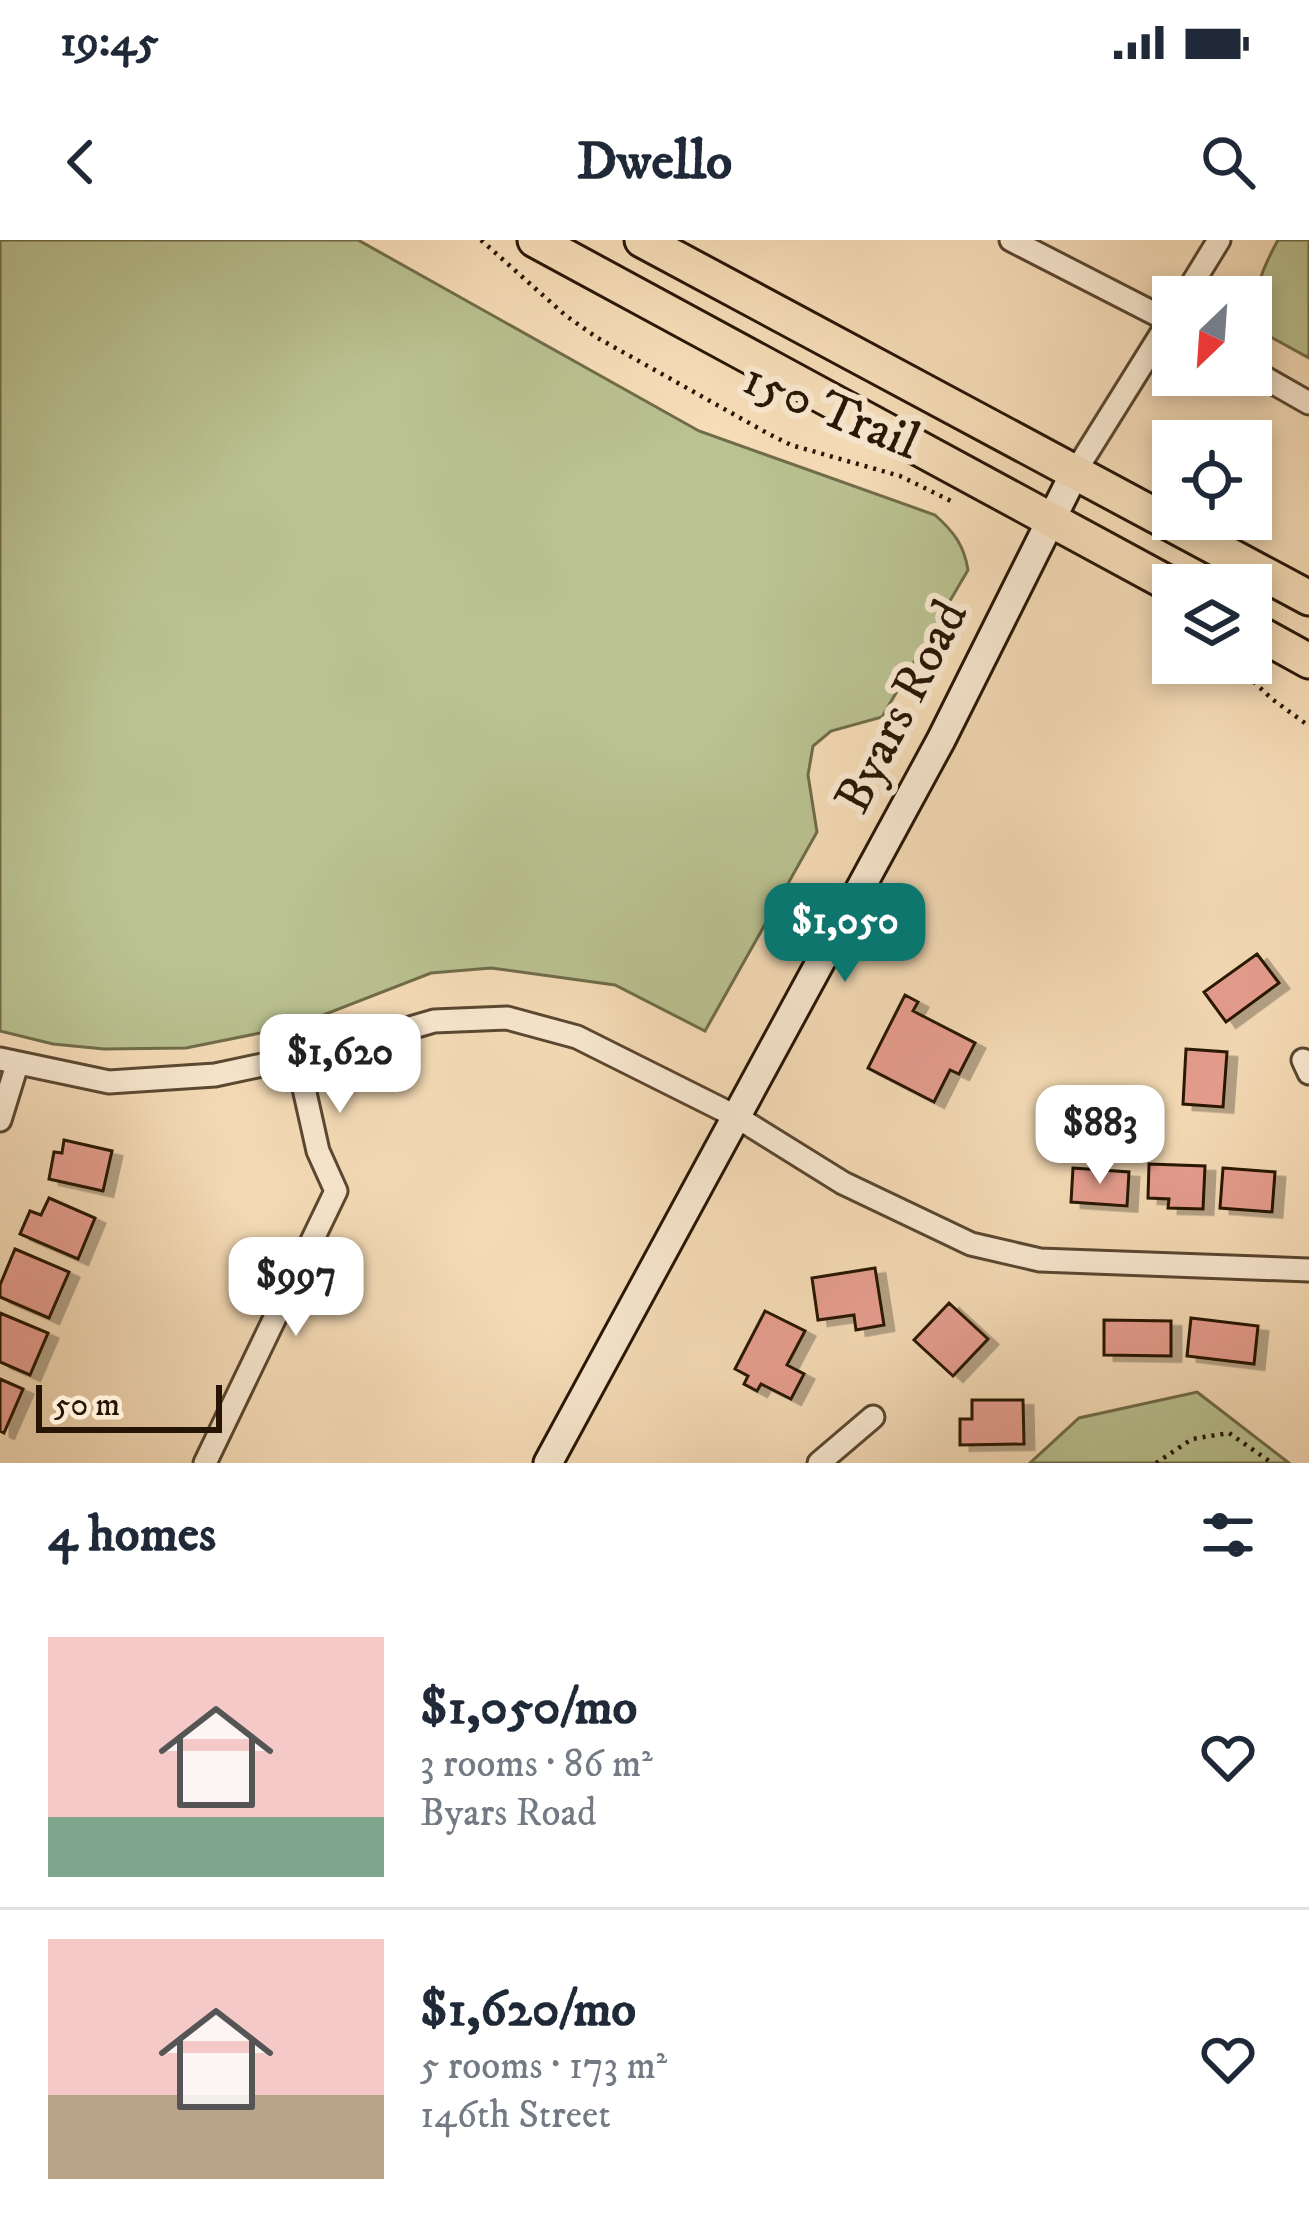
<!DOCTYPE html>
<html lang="en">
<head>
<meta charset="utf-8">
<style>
  body { margin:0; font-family:"IM FELL DW Pica",serif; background:#f6f6f7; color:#1f2937; height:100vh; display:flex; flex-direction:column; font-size:45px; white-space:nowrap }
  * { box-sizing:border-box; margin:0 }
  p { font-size:39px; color:#747a83 }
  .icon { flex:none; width:66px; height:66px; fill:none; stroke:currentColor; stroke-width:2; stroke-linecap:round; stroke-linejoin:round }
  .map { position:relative; height:1223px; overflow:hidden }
  .drawer { display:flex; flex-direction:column; background:#fff; flex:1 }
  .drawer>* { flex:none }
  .needle { width:78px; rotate:205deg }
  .buttons { position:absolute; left:1152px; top:36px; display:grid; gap:24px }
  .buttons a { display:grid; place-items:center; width:120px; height:120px; border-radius:0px; background:#fff; box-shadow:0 6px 18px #0003; font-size:60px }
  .scale { position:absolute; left:36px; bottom:30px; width:186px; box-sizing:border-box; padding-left:12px; border:6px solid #261504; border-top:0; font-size:33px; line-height:42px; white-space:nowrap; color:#261504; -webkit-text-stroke:9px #faead2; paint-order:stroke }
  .price { position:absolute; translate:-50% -102px; padding:0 27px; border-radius:24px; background:#fff; color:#222; font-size:39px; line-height:78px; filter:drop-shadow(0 3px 6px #0008) }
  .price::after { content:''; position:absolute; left:50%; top:72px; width:36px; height:27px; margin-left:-18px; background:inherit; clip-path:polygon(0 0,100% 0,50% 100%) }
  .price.active { background:#0f766e; color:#fff }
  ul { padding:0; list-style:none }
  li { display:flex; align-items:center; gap:36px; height:300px; padding:0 48px }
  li+li { border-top:3px solid #e0e1e3 }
  li span { display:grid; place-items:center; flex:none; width:336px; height:240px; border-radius:0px; color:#555 }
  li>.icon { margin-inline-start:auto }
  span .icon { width:144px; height:144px; fill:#fffc; stroke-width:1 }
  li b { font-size:51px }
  h2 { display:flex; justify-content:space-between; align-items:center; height:144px; padding:0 48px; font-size:51px }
  .status { display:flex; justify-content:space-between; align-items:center; height:84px; padding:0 60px; background:#fff; direction:ltr }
  .status svg { height:33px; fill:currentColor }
  header { display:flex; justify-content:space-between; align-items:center; height:156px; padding:0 48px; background:#fff; font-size:54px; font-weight:700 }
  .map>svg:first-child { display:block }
</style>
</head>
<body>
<div class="status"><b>19:45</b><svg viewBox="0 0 49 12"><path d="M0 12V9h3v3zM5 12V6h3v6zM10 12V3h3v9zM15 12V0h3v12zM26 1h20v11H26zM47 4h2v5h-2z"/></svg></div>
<header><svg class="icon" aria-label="back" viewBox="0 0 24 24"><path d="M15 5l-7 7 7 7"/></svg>Dwello<svg class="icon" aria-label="search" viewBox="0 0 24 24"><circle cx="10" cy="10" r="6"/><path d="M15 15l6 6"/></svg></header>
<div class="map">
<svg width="1309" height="1223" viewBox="0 0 1309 1223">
  <defs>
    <filter id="shadow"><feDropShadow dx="10" dy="5.5" stdDeviation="0" flood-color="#0004"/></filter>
  </defs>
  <rect width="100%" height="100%" fill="#f7deb9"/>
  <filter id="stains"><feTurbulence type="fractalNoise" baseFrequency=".00167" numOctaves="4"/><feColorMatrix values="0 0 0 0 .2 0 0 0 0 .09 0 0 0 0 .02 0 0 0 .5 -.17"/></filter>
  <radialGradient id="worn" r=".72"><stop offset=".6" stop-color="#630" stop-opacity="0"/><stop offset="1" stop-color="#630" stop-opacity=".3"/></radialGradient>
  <path fill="#bac291" stroke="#706c4a" stroke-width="3" d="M0 0H358L699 191 935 275C954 292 964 305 968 330L882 477 831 491 813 506 808 535 817 592 705 791 615 745 491 728 431 733 295 786 186 808 104 809 53 804 0 791Z
    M1278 0H1309V118L1258 90C1251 55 1261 31 1278 0Z
    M1197 1152 1289 1223H1030L1079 1178Z"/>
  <path fill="#e89f91" stroke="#261504" stroke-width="3" filter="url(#shadow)" d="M1257 714 1279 743 1226 782 1204 752Z
    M905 755 918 762 913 771 975 803 959 834 950 830 934 862 868 828Z
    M1186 809 1227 812 1223 867 1183 864Z
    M64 900 112 911 103 951 49 939 54 912 62 913Z
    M1149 924 1205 926 1203 969 1168 968 1169 959 1148 958Z
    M1073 928 1129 932 1127 966 1071 962Z
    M1223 928 1275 932 1272 972 1220 968Z
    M49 958 95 978 78 1019 20 994 30 971 41 975Z
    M15 1009 69 1032 49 1078 0 1057V1045Z
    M875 1028 884 1085 856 1090 854 1075 818 1080 812 1038Z
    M949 1063 988 1099 953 1136 914 1100Z
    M765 1071 805 1091 787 1125 804 1134 791 1159 761 1144 757 1151 744 1144 748 1136 735 1129Z
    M0 1073 48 1093 30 1135 0 1122Z
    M1191 1078 1258 1086 1254 1124 1187 1116Z
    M1104 1080 1171 1081V1116L1104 1115Z
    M0 1139 23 1149 4 1193 0 1191Z
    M972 1160H1023L1024 1204 960 1205V1179H972Z"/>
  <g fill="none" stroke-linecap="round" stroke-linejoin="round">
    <g stroke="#5a4731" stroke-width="27">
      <path id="street" d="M1011 0 1173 83
        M1184 57 1219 0
        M1251 130 1309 163
        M1075 232 1173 75
        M0 819 109 842 215 835 342 808 434 781 507 778 577 797 737 877 843 943 971 1004 1040 1020 1309 1030
        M1303 820 1309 833
        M0 880 17 825
        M205 1223 336 951 318 911 297 817
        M819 1223 873 1177"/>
    </g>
    <g stroke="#261504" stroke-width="33">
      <path id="secondary" d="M548 1223 941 500 1075 232"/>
    </g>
    <g stroke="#261504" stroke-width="39">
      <path id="primary" d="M535 0 1173 346
        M642 0 1309 358
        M1251 389 1309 421"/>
    </g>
    <path stroke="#261504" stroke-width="4.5" stroke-dasharray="3 6" stroke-linecap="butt" d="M481 0 565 75 596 97 767 193 791 205 900 236 951 261
      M1234 423 1272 459 1309 486
      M1156 1223 1192 1199 1229 1193 1272 1223"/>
    <use href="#street" stroke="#faead2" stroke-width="21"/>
    <use href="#secondary" stroke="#faead2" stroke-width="27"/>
    <use href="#primary" stroke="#f7deb9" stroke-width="33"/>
  </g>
  <g text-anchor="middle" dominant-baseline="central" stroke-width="12" stroke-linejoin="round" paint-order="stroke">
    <g font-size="51" fill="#261504" stroke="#faead2">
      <text transform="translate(831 171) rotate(22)">150 Trail</text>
      <text transform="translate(902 467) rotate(-63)">Byars Road</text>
    </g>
  </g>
  <rect width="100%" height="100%" filter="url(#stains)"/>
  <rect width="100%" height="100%" fill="url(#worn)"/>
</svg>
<div class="buttons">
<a><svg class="needle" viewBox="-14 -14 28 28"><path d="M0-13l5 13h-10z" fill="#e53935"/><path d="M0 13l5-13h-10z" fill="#747a83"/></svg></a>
<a><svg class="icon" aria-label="locate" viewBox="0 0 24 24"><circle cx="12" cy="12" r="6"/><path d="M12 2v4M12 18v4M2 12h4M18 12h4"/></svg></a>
<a><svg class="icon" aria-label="layers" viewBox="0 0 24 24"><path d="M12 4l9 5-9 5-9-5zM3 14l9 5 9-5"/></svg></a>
</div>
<div class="scale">50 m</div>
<b class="price active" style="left:845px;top:745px">$1,050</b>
<b class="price" style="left:340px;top:876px">$1,620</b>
<b class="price" style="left:1100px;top:947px">$883</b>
<b class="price" style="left:296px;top:1099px">$997</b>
</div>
<section class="drawer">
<h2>4 homes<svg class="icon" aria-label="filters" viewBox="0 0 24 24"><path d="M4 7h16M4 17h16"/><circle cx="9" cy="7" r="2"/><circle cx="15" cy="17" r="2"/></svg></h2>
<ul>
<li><span style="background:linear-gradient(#f6c9c9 75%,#7fa58c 0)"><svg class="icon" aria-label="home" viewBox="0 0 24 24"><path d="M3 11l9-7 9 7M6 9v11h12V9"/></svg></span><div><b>$1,050/mo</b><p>3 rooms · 86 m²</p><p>Byars Road</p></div><svg class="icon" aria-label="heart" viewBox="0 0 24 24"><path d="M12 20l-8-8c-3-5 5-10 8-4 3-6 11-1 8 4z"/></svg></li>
<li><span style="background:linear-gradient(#f6c9c9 65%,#b9a48a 0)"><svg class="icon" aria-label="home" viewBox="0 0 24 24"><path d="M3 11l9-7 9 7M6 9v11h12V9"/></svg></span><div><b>$1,620/mo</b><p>5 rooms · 173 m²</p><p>146th Street</p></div><svg class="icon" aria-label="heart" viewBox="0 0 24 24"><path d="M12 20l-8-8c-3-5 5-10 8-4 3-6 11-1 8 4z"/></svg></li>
</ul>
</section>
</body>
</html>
